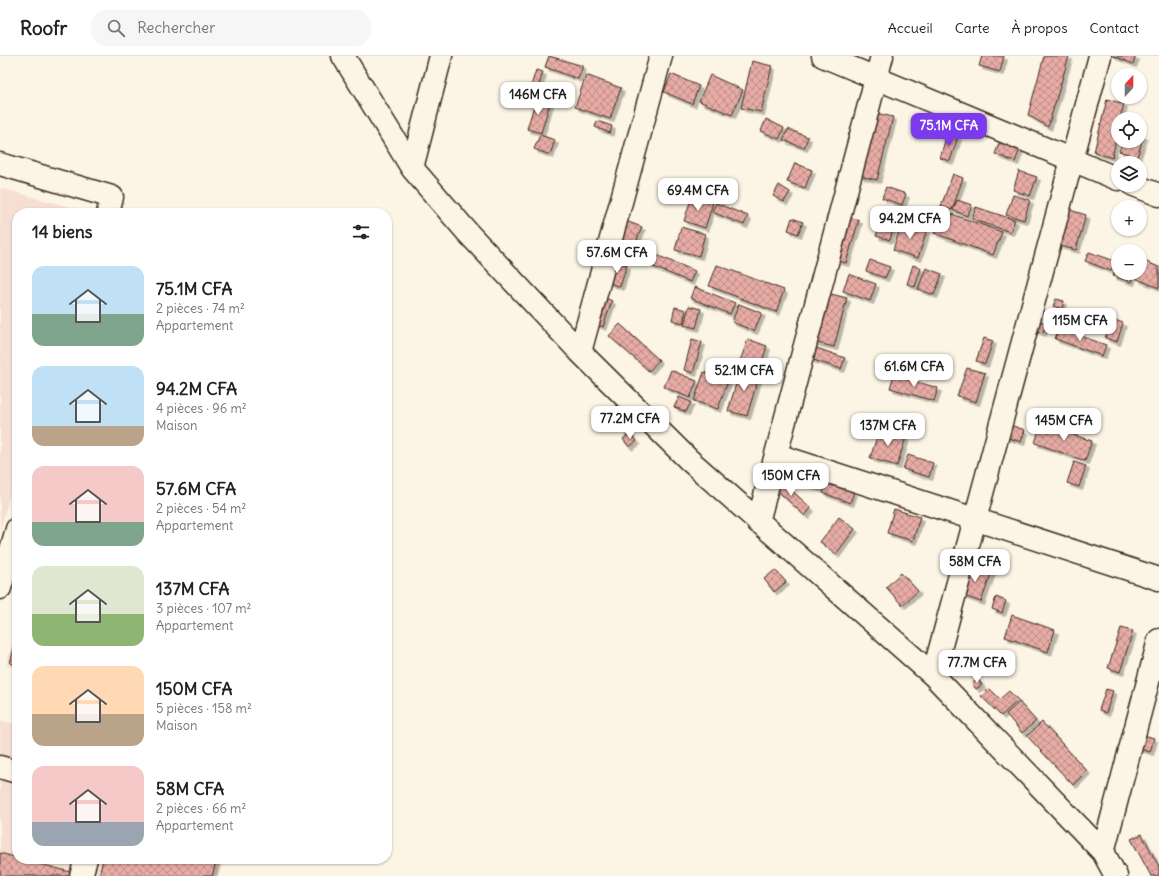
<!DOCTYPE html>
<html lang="fr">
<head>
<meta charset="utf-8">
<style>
  body { margin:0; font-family:Delius,sans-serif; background:#f6f6f6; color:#222; height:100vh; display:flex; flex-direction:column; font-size:15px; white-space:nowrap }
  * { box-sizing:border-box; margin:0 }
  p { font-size:13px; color:#767676 }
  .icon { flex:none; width:22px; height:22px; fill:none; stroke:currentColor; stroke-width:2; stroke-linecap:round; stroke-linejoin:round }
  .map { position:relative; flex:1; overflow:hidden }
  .details { position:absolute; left:12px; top:152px; width:380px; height:656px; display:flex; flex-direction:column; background:#fff; border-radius:16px; box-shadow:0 1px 3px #0004 }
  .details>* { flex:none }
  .needle { width:26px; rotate:21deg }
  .controls { position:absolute; left:1111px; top:12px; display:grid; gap:8px }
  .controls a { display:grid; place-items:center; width:36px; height:36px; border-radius:50%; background:#fff; box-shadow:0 1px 3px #0004; font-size:20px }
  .price { position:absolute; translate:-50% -34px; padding:0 9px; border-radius:8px; background:#fff; color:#222; font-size:13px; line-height:26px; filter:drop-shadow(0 1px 2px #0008) }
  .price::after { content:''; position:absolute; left:50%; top:24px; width:12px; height:9px; margin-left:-6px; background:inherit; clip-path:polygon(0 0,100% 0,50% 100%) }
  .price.selected { background:#7c3aed; color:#fff }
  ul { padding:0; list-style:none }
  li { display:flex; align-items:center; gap:12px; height:100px; padding:0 20px }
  li span { display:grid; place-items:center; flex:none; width:112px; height:80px; border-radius:12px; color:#555 }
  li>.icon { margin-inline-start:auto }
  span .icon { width:48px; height:48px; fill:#fffc; stroke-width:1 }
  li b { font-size:17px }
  h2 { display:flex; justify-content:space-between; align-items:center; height:48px; padding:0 20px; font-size:17px }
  header { display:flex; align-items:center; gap:24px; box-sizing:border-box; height:56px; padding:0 20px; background:#fff; border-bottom:1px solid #e0e0e0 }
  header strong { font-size:19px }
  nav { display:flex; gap:22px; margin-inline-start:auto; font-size:14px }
  .search { width:280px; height:36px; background:#f6f6f6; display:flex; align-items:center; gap:10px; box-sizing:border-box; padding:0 14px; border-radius:16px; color:#767676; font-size:15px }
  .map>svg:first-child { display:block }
</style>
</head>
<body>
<header>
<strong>Roofr</strong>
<div class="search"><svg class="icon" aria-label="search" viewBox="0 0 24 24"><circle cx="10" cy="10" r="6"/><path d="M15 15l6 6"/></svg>Rechercher</div>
<nav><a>Accueil</a><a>Carte</a><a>À propos</a><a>Contact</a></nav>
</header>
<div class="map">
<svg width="1159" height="820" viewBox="0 0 1159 820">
  <defs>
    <pattern id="building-cross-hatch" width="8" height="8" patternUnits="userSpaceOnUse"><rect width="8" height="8" fill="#e7aca5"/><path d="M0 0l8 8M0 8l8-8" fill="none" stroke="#bc8c86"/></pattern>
    <filter id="shadow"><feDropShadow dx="3.5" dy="3.5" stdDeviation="0" flood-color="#0004"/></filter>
  </defs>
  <rect width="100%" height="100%" fill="#fcf5e5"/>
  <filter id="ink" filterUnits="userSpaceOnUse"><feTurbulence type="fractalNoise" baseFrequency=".025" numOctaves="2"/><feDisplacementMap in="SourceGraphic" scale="8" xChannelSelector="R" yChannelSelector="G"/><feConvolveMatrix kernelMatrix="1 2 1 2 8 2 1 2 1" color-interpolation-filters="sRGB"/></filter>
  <g filter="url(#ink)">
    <path fill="#f6dfd2" d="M0 132 88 156 17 157V413L0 475Z
      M17 569V613L6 610Z
      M0 664 17 669V803H224L219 820H0Z"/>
    <path fill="url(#building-cross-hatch)" stroke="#3b2a1e" filter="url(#shadow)" d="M549 0 583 10 578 23 545 11Z
      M982 0H1004L1000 16 979 10Z
      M1044 0H1069L1048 71 1028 59Z
      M1113 0H1136L1133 8Z
      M752 5 772 10 761 56 741 52Z
      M536 14 543 16 539 29 553 34 549 43 529 36Z
      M671 18 699 30 692 48 664 36Z
      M586 19 621 32 610 63 575 51Z
      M710 19 743 34 732 59 699 45Z
      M536 43 550 47 541 77 527 73Z
      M1107 43 1124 48 1120 63H1118V74L1112 102 1094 96Z
      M876 57 893 61 877 124 860 120Z
      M766 63 784 72 779 83 761 75Z
      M597 65 612 70 610 77 595 71Z
      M788 73 808 81 804 92 783 84Z
      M947 78 958 81 950 105 940 102Z
      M1140 78 1144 80 1137 101 1119 95 1123 85H1140Z
      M540 79 555 84 550 99 534 93Z
      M1001 82 1021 90 1015 106 995 98Z
      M795 107 812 114 805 132 787 126Z
      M1019 115 1037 121 1030 140 1013 134Z
      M953 118 963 122 952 154 941 150Z
      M779 129 790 136 784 146 773 140Z
      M886 131 906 138 902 149 882 142Z
      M1013 139 1030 144 1024 164 1006 159Z
      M692 140 713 147 705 172 684 165Z
      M957 144 972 149 967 160 953 154Z
      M716 147 748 160 744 169 712 156Z
      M976 151 1015 164 1010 176 972 163Z
      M1067 153 1086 159 1076 194 1057 189Z
      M943 155 1002 176 993 199 934 177Z
      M847 160 859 164 846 207 834 204Z
      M792 162 803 166 798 178 788 174Z
      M623 164 642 171 633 194 614 187Z
      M902 166 927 174 918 202 893 194Z
      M880 169 893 173 890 184 876 180Z
      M681 171 705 178 699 200 675 194Z
      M1089 196 1115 205 1111 215 1085 205Z
      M654 198 695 215 690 226 649 209Z
      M870 204 890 211 885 222 866 215Z
      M614 205 627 209 620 231 607 226Z
      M1144 205 1159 211V232L1137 223Z
      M1118 207V217H1134L1131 226 1113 220Z
      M717 209 784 234 776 256 709 230Z
      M913 209 921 212 915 231 907 228Z
      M926 212 942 218 934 239 918 233Z
      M849 218 876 228 870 245 843 235Z
      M695 231 735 247 730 258 690 242Z
      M827 237 847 242 834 291 814 286Z
      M601 240 612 245 603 271 591 266Z
      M1056 243 1064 245 1062 253 1053 250Z
      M739 248 762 257 754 275 732 266Z
      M689 250 701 253 696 272 684 269Z
      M675 251 686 254 683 267 672 264Z
      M1112 263 1123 267 1117 286 1105 282Z
      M1036 264 1046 267 1043 277 1033 274Z
      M620 268 659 304 649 315 609 280Z
      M1059 272 1106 289 1102 300 1055 283Z
      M984 282 993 285 985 308 976 305Z
      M692 283 702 286 693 317 684 314Z
      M748 283 767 290 760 312 740 305Z
      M811 290 845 302 841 313 807 302Z
      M741 311 760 316 747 360 728 355Z
      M967 312 985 317 976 346 957 340Z
      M671 314 697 325 690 342 664 331Z
      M704 316 728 325 718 353 694 345Z
      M894 319 938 332 934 345 890 332Z
      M679 341 691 346 686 356 674 351Z
      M1007 368 1025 374 1021 386 1003 380Z
      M1041 368 1092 385 1085 405 1035 387Z
      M880 372 906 381 897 410 870 402Z
      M630 377 637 385 629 391 623 383Z
      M908 399 933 407 929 421 903 413Z
      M1074 406 1086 410 1079 431 1067 427Z
      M782 409 809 418 806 428 778 420Z
      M812 419 822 422 819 433 809 430Z
      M778 422 811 452 805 460 771 429Z
      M828 426 854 436 850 447 823 437Z
      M894 453 920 461 913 485 887 477Z
      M839 461 855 473 836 498 820 486Z
      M970 507 992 515 981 546 958 538Z
      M775 514 786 526 774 536 764 523Z
      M901 517 918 535 902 549 886 531Z
      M996 541 1006 545 1002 557 992 553Z
      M1012 559 1055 574 1048 596 1005 581Z
      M1121 572 1133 575 1120 616 1108 612Z
      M15 589H17V609L10 607Z
      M978 623 982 629 976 633 972 628Z
      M989 632 1000 643 1009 635 1018 644 1001 660 981 640Z
      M1106 633 1113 635 1106 657 1099 654Z
      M1019 646 1036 665 1022 677 1006 658Z
      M1042 666 1087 715 1073 729 1027 680Z
      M1140 678 1154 682 1150 696 1137 692Z
      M1142 778 1159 811V820H1151L1131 783Z
      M0 797 70 816 69 820H0Z
      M103 803H217L212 820H99Z"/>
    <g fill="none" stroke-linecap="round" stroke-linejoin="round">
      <g stroke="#3b2a1e" stroke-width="25">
        <path id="minor" d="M343 0 412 112 468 177 580 296 689 404 933 619 1103 796 1116 820
          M823 0 1118 123
          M0 108 112 141 108 157
          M412 112 441 0
          M1134 129 1159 139
          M580 296 661 0
          M777 399 1159 523
          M758 466 882 0
          M0 532 17 473
          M933 619 1100 0
          M0 711 17 716
          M1103 796 1159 584
          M81 820 86 803"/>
      </g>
      <use href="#minor" stroke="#fcf5e5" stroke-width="22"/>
    </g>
  </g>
</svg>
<div class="controls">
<a><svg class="needle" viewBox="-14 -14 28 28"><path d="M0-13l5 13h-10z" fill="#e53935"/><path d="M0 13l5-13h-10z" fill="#767676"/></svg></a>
<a><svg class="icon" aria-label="locate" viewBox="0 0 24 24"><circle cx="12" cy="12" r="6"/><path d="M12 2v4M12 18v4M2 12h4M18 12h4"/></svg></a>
<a><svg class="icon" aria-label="layers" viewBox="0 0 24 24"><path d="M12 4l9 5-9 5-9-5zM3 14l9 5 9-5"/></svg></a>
<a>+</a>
<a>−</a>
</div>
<b class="price" style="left:538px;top:60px">146M CFA</b>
<b class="price selected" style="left:949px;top:91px">75.1M CFA</b>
<b class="price" style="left:698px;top:156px">69.4M CFA</b>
<b class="price" style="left:910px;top:184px">94.2M CFA</b>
<b class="price" style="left:617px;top:218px">57.6M CFA</b>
<b class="price" style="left:1080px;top:286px">115M CFA</b>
<b class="price" style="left:914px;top:332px">61.6M CFA</b>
<b class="price" style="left:744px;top:336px">52.1M CFA</b>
<b class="price" style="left:630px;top:384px">77.2M CFA</b>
<b class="price" style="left:1064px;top:386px">145M CFA</b>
<b class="price" style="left:888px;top:391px">137M CFA</b>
<b class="price" style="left:791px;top:441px">150M CFA</b>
<b class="price" style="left:975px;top:527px">58M CFA</b>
<b class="price" style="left:977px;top:628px">77.7M CFA</b>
<section class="details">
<h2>14 biens<svg class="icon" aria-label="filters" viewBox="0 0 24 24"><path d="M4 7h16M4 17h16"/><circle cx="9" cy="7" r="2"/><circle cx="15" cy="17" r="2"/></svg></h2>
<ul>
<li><span style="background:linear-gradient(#bfe0f5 60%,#7fa58c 0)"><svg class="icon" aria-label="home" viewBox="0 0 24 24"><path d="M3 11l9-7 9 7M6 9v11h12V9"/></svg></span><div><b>75.1M CFA</b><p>2 pièces · 74 m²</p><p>Appartement</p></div></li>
<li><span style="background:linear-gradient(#bfe0f5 75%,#b9a48a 0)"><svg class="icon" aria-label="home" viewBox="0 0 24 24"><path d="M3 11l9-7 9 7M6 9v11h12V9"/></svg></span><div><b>94.2M CFA</b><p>4 pièces · 96 m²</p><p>Maison</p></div></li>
<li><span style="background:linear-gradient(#f6c9c9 70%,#7fa58c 0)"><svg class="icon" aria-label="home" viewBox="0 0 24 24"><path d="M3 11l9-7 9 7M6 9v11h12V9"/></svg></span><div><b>57.6M CFA</b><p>2 pièces · 54 m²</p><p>Appartement</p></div></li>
<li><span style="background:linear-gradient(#dfe7d0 60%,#8fb573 0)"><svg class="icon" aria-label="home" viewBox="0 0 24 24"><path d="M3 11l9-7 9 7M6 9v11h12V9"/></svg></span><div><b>137M CFA</b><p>3 pièces · 107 m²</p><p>Appartement</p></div></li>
<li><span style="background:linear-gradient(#ffd9b3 60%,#b9a48a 0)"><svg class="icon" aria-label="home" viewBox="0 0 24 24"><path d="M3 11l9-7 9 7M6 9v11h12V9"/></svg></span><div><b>150M CFA</b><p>5 pièces · 158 m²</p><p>Maison</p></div></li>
<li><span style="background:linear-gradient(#f6c9c9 70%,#9aa5b1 0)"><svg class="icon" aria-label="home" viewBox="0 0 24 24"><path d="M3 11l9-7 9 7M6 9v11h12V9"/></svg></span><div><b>58M CFA</b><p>2 pièces · 66 m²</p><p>Appartement</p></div></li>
</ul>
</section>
</div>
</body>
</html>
